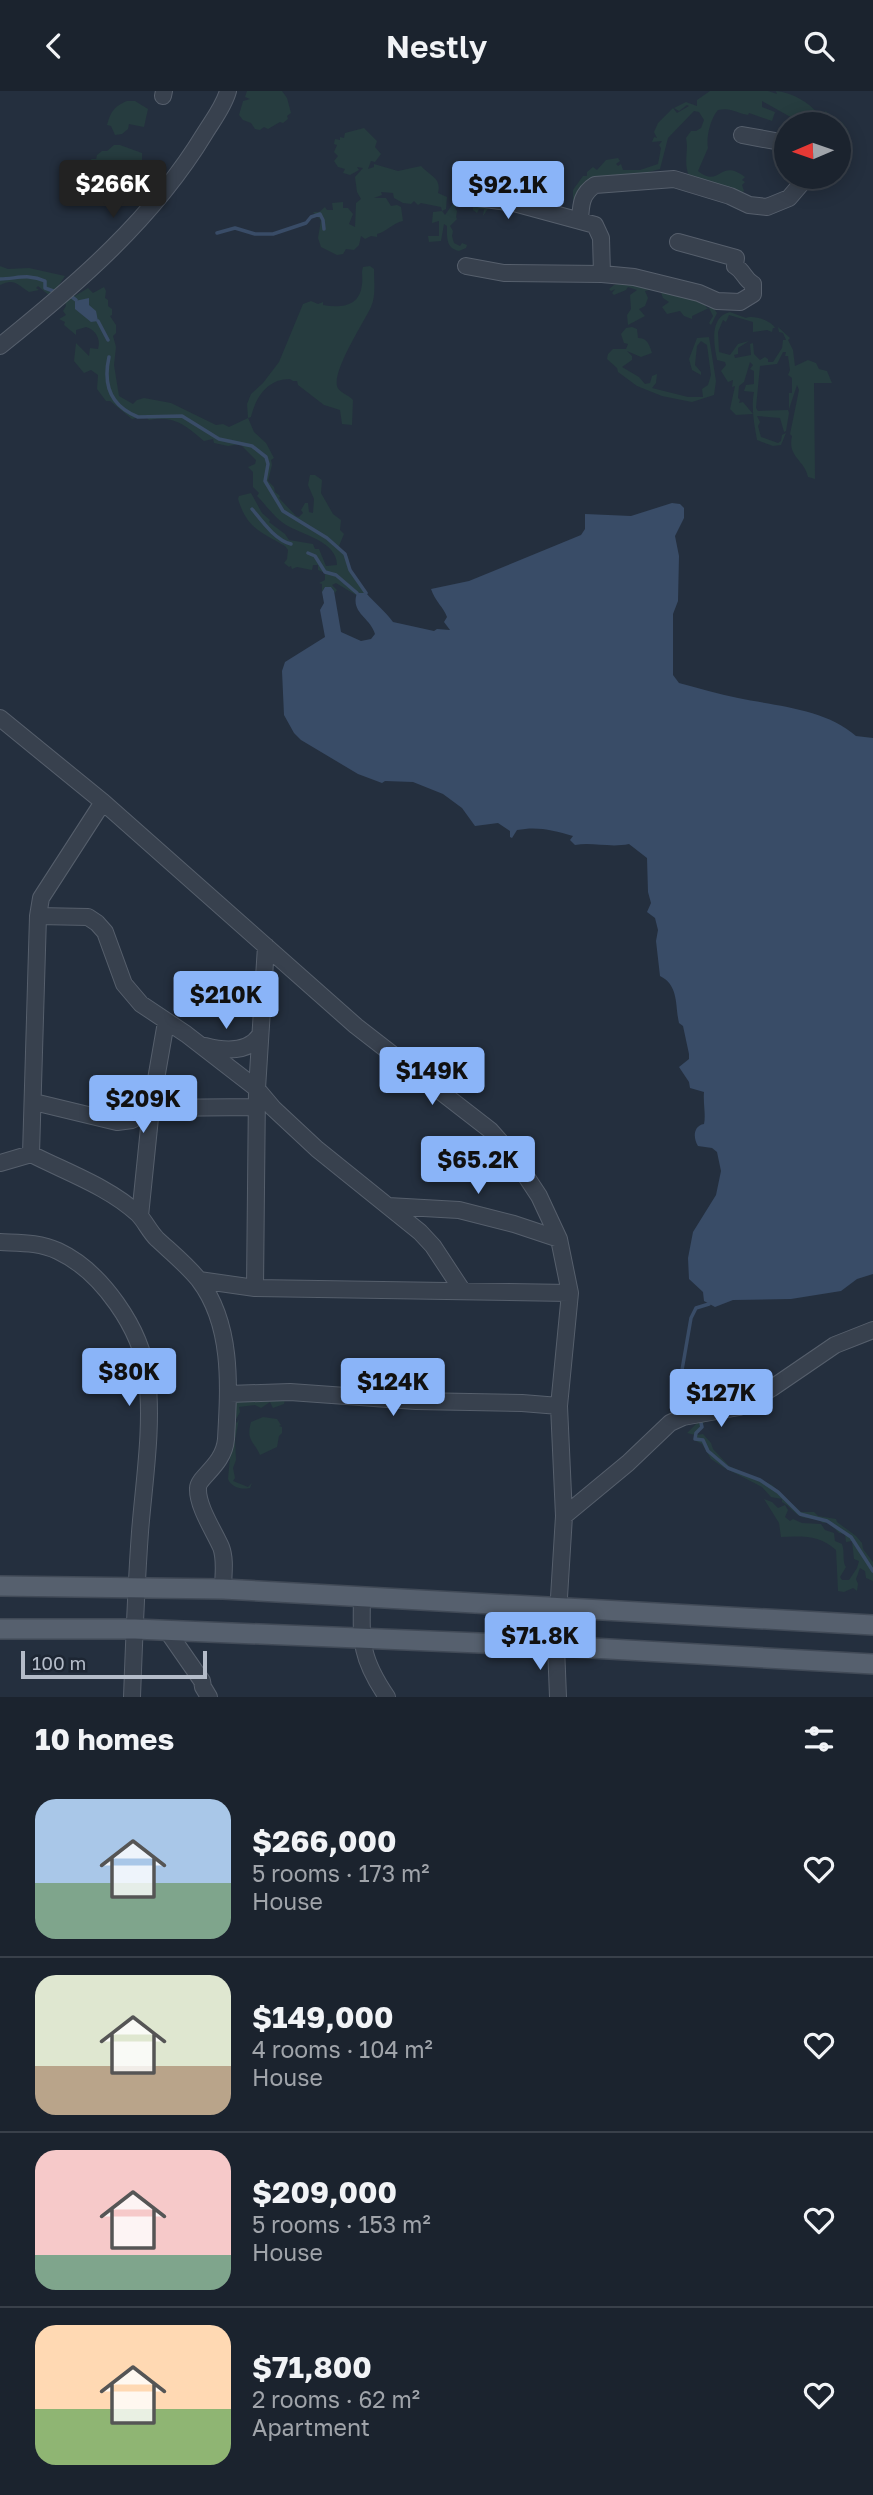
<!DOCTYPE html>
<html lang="en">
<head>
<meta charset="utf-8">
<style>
  body { margin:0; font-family:"Golos Text",sans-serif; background:#282f3a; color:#f1f3f6; height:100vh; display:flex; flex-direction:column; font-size:26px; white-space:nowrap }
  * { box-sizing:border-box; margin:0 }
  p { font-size:23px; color:#a0a4aa }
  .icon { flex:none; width:38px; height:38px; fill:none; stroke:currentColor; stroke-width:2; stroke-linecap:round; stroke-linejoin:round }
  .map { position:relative; height:1606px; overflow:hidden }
  .side { display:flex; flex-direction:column; background:#1b232e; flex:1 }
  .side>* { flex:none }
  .needle { width:46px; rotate:268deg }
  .controls { position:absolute; left:774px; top:21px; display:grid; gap:14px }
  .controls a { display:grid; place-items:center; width:77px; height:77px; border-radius:50%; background:#1b232e; box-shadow:0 4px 18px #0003,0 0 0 2px #39404a; font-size:35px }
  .scale { position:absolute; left:21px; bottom:18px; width:186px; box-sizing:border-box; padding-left:7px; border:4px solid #b4bcc9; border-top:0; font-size:19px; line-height:24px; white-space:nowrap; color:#b4bcc9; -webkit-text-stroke:5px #1d2633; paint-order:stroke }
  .price { position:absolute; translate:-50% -60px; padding:0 16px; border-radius:7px; background:#8ab4f8; color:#111; font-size:23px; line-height:46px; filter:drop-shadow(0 2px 4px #0008) }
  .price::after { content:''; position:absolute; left:50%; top:42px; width:21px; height:16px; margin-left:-10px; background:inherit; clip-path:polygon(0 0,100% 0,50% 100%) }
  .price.active { background:#222; color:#fff }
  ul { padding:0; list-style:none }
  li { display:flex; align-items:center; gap:21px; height:175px; padding:0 35px }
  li+li { border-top:2px solid #39404a }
  li span { display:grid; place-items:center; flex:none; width:196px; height:140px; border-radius:21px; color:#555 }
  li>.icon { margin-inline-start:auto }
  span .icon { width:84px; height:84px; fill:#fffc; stroke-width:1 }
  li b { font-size:30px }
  h2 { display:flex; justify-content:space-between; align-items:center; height:84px; padding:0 35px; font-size:30px }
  header { display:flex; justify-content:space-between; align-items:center; height:91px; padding:0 35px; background:#1b232e; font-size:32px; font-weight:600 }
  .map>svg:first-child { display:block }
</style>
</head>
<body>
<header><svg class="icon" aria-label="back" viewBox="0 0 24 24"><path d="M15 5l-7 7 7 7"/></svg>Nestly<svg class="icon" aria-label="search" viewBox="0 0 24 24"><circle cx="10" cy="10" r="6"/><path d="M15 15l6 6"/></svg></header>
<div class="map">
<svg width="873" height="1606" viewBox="0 0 873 1606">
  <rect width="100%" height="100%" fill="#242f3e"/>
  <path fill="#263c3f" d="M247 0H282L287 7 291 22 287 25 288 28 283 32 280 31 268 38 264 36 260 39 255 38 251 32 243 29 239 24 243 10 250 8 245 6Z
    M710 0H768L777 3 776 0C793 2 809 11 819 24V26L812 24 813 27 807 20 801 25 806 24 825 32 822 27V23L826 20 830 27H834L833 30 842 31 849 41 845 43 839 39 838 33H803L762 10V16L775 21 772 30 749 22 748 24C736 22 731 16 718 19 710 28 706 47 708 57L698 80C721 98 719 66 745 86L742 89 745 91 742 94 744 100 740 103 689 85C683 71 689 60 686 47L691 40H696L701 37 704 29 699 21 694 20 668 47 660 78 645 82 591 87 576 110 573 109V99L583 85H587V81L593 76 597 79 606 69 618 67 620 70 616 73 618 75 621 73 623 79H640L658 73 661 57 659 54 662 50 652 51 654 46 657 47 654 41 658 32 673 17 677 22 689 15 687 14 679 20 674 17 686 11 697 15V9Z
    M127 10H135L148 18 144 36 129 33 128 38 122 43 115 44 111 35 107 34C111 21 113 16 127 10Z
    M364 37 377 50 375 56 381 63 375 71 371 70 368 78 374 76V73L398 80 421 75C430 85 442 87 438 102L447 106 446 118 442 120 445 124 457 107 489 116 483 125 484 118H479L477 122 473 119V116L459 112 455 117 457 120 456 126 457 128 450 135 453 140 452 145 454 152 460 155 462 152 467 154 466 157 459 160C446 157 447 147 447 135L444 133 441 150 429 151 428 145H439V130L432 132 433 121 442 120 441 116 421 112 418 114 414 110 411 113 403 112 394 107 393 102 381 101 382 104 374 107H386L391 115 397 114 401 116 403 130C393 132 386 141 377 143V146L371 145 365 148 361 145 359 154 354 159 346 158 343 163 337 164 321 156 318 147 321 129 313 121H319L325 116 327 119H333L332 112 343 111V117H348L353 123 349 133 355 136 356 112 361 108 357 101 355 86 363 77 357 76 359 79 350 84 343 82 345 78 338 76 334 70 338 65 334 61 337 54 334 53 335 48 340 49V46L344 47 345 42Z
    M114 54H120L142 62V69L149 77 141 91 136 86H131L129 96 126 97 121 90 116 92 108 89 101 93 97 86 98 79 95 80 91 68H96L97 64 102 60H107Z
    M0 175 8 178 29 177 65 185 51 206 38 195 36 197 39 199 29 201C17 193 14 187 0 194Z
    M370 175 374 178C374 190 376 205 371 216 364 231 333 278 337 295 338 301 349 304 353 309L352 334 342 333 340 319 324 314 298 294 297 290H293L290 288C268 288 256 305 251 326L248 327 254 341 266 352 274 367 271 369 272 374 268 390 274 396 275 401 280 405 279 407 296 425 299 426 303 422 301 419 305 412H308L309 421 313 422 314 408 308 394 310 384H315L322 389 321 402 333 423 341 429 340 439 344 443 339 455 348 466 352 484 366 502 356 504 336 492 332 494 337 499 335 502 331 496H325L322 501V493L319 492 325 489V482L318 479V474H313L312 479 297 476 292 478 291 475 289 476 284 472 287 468 288 459 285 455C259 440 247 437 238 408L239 405 251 402 262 422 270 429 269 431 285 443 289 449 313 453 315 458H319L326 475 337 474C337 451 304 444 288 435 275 428 267 415 257 405L259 402 253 396V381L248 376 255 373 256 369 240 353 228 355 214 352 213 348 204 350C186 335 175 324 149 329L145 325 132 328 110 310H106L97 298 98 284 91 279 84 282 74 270 76 252 89 265 90 257 98 258C101 248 96 239 86 236L76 239V244L64 234 65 231 59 228 66 224 63 220 66 215 65 211 88 197 93 202 104 196 106 200 105 207 108 209V215L112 218V224L110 225 116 234V242L113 245 116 256 114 274 119 305 133 313 137 309 144 307 171 312 216 334 223 333 229 336 248 327 247 313 251 303 263 292 279 271 303 213 311 210 318 213 323 211V214C341 217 360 216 362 193 363 187 361 182 363 176Z
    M629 191 653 198 645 200 648 207 645 215 639 218 645 225 628 234 627 224 631 218 630 204 637 199 628 196 626 199 614 204 612 202 615 198 611 200 609 198 614 194Z
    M660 199 703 211 707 217 713 216 717 222 711 234 709 232 713 225 709 217 692 225V228L684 225 680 220 667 223 662 216 669 211 663 207Z
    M730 221 746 227C753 224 771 229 775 237H773L772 241 767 239 753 241V231L729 224 726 231 723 229 718 241 719 261 730 264 738 253 749 250 738 257V263L734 264 735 267 751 264 750 253 753 252 754 263 760 269 765 266 768 268V271H773L782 257 783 249H786L783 242 779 241 778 236 790 247 788 249 793 259 795 275 808 269 816 272 819 278 827 280 832 292H814L815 388 808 386C805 369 787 366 792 345L790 343 799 299 797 294 789 318V302H792V287L788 284 790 279 788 265H785L786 261H783L777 273 760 275 756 317 758 320 788 319 789 322 786 340 784 341 780 327 757 325 760 331 758 335 761 346 778 352 781 350 782 344 786 342 781 354 773 355 757 349C754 333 751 316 754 301L744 300 746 294 754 293V280L750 278 753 274 750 271 744 291 739 295 738 307 740 309 739 312 743 311 753 323 736 324 730 318 735 295 732 296 733 289 728 291 721 280 726 274 725 271 717 269C714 253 709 226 730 221Z
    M632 236 637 238 638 247C647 246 650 255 652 262L641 266 627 260 632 265V269L622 276 639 286 645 293 650 292 652 285 657 283 656 292 652 297 688 306H703L702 298 708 294 711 284 707 254 701 250 697 255 695 274 701 281V284L692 279 689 268 697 247 709 246 716 290 714 304 692 311 662 305 637 295 618 281 617 277 607 268 608 263 613 258H626L628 253 624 252 621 243 626 237Z
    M285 1308 284 1313 273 1317 270 1311 261 1317 255 1314 239 1316 240 1321 235 1330 237 1332 239 1328 235 1349 236 1369 233 1377 235 1387 233 1390 248 1396 252 1392 250 1397C241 1399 231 1396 228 1388L235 1311Z
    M263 1326 277 1328 281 1334 279 1335 282 1336V1342L279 1345 277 1356 260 1364C253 1349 246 1349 251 1331Z
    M706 1328 697 1344 703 1343 711 1352 713 1358 729 1375 772 1394 801 1421H814L818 1425 836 1428 837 1431 856 1445 862 1452 863 1458 873 1471V1490L866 1487 865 1480 860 1477 856 1488 858 1493 857 1500 853 1497 844 1501 838 1500 836 1459C820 1444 802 1445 781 1446L779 1432 764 1408 772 1411 778 1417 785 1414 788 1419 785 1426 790 1430 793 1428 802 1432 821 1433 825 1439 834 1442 835 1450 842 1453C845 1461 842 1471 846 1476L840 1486 842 1489H849L857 1477 859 1470 854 1468 852 1450 846 1451 845 1443 839 1442 828 1431 823 1432C817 1426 810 1429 802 1426 794 1423 790 1415 782 1411V1408L771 1406 762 1396 723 1376 711 1368 702 1353 694 1349 695 1344 687 1342 698 1331Z"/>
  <path fill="#394c67" d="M89 207V214L96 220 98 230 91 231 75 218V210Z
    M672 412 680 413 684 417V427L675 445 679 465 678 510 673 523V584L679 592C699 597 718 603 738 607 776 615 826 618 856 645L873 647V1183L857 1188 841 1200 791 1208 733 1209 715 1216 704 1210 703 1201 689 1188 688 1167 693 1141 716 1104 721 1080 717 1061 712 1057 698 1055C693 1047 693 1035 704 1033 706 1024 703 1012 704 1001L690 997 689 991 679 976 689 968V963L683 935 679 932C675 915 679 894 660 885L656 850 658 839 655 827 647 821 651 812 648 801 647 767 629 753C610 757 593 751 575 754L570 749 573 745C553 739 537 735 517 739L512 747 510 746V740L498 732 475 735 462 717 443 703 413 691 385 690 382 692 358 683 301 649 294 642 284 624 282 580 285 571 325 546 320 519 324 512 322 501 325 496H331L334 500 341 541 361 550 371 548 375 543C370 526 350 522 357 502H366C375 512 385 520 393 531L434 540 437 538 450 539 444 531 447 526C444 517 435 510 431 498L469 490 581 444 585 438V423L631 425Z"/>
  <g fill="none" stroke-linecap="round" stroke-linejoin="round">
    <path stroke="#394c67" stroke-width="3.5" d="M217 142 235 137 255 143H273L306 132 311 126 320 123 323 129 324 138
      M0 188C16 188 28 182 45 190V197L56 201
      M72 206 76 209
      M98 230 108 249
      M109 266C103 293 110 315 138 326L182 325 219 348 252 355 266 366 268 373 265 390 283 420 327 447 345 463 350 479 366 502
      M252 418C262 430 275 449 291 453
      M308 462 315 465 325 481 336 484 357 502
      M694 1319 687 1303 682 1279 691 1227 696 1217 709 1213
      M700 1328 702 1336 696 1342 695 1348 703 1349 708 1360 728 1377 760 1389 778 1401 800 1423 827 1430 851 1446 873 1480"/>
    <g stroke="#565f6c" stroke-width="18">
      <path id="minor" d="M163 5 164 0
        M742 44 786 52
        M464 97 471 106 514 112 595 134 601 147 602 183
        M580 129C581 114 581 103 595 94L674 88 730 105 749 114 767 116 789 107 807 86
        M466 175 504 182 602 183 634 186 699 202 717 210 740 211 753 203V193C744 188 744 180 735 175L736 167 678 151
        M0 255C77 193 153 128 205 42 213 29 224 15 228 0
        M0 627 103 711 356 935 490 1039 512 1064 539 1105 559 1148 570 1202 559 1315 564 1425 556 1555 558 1606
        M38 825 88 826 97 832 105 841 124 893 141 913 186 943 257 998 273 1017 317 1058 420 1141 433 1155 462 1199
        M205 955C224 960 248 962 260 944
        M34 1011 117 1031 132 1029 151 1017 256 1016
        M31 1063 38 825 41 807 103 711
        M0 1072 31 1063C66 1081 109 1096 138 1123 145 1130 149 1140 157 1148 171 1161 187 1174 199 1189 233 1234 229 1295 226 1348 224 1374 198 1386 198 1397 197 1415 214 1440 221 1456 226 1469 223 1485 223 1498
        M388 1115 459 1119 514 1133 559 1148
        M140 1125 151 1017 166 931
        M0 1151C20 1152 39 1151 58 1160 101 1180 142 1238 147 1286 153 1336 144 1390 140 1441 136 1496 134 1551 132 1606
        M199 1189 255 1197 570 1202
        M255 1197 257 998 266 855
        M229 1303 290 1301 416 1310 522 1312 559 1315
        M564 1425 628 1372 670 1332 683 1326 739 1316 772 1297 835 1254 873 1239
        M362 1507C361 1552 361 1568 387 1606
        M168 1541 202 1590 203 1596 209 1606"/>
    </g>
    <g stroke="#414a57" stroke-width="22">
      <path id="major" d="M0 1495 223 1498 873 1534
        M0 1538H135L556 1555 873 1573"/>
    </g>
    <use href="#minor" stroke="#38414e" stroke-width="16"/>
    <use href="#major" stroke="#56606e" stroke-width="19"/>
  </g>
</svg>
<div class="controls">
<a><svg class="needle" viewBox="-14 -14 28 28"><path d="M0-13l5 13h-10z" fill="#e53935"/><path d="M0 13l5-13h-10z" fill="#a0a4aa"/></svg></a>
</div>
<div class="scale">100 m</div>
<b class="price active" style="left:113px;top:129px">$266K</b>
<b class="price" style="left:508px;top:130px">$92.1K</b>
<b class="price" style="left:226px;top:940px">$210K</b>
<b class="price" style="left:432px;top:1016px">$149K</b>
<b class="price" style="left:143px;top:1044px">$209K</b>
<b class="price" style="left:478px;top:1105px">$65.2K</b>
<b class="price" style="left:129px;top:1317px">$80K</b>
<b class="price" style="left:393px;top:1327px">$124K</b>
<b class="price" style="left:721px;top:1338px">$127K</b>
<b class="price" style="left:540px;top:1581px">$71.8K</b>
</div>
<section class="side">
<h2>10 homes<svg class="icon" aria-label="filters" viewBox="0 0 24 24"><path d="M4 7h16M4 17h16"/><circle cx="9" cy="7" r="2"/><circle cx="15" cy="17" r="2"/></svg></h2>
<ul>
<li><span style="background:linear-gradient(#a9c7e8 60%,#7fa58c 0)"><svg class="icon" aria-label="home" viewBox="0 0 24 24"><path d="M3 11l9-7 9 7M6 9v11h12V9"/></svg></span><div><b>$266,000</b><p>5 rooms · 173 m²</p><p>House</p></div><svg class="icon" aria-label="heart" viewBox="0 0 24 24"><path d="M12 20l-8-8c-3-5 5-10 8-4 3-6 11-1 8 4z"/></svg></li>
<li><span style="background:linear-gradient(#dfe7d0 65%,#b9a48a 0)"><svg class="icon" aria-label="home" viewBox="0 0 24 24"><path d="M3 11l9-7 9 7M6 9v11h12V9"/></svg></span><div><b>$149,000</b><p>4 rooms · 104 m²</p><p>House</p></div><svg class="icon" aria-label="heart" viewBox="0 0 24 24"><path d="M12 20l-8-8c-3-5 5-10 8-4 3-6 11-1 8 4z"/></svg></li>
<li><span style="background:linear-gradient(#f6c9c9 75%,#7fa58c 0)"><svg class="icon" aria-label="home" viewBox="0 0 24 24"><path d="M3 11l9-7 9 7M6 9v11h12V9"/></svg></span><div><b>$209,000</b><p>5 rooms · 153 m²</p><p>House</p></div><svg class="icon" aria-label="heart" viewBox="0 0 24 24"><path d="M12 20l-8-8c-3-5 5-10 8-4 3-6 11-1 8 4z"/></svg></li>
<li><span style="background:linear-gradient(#ffd9b3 60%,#8fb573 0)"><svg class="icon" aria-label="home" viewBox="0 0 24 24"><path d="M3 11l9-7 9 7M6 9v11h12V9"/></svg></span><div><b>$71,800</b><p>2 rooms · 62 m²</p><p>Apartment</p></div><svg class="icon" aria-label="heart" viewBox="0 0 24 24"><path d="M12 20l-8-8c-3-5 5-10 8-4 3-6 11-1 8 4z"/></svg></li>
</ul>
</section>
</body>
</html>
